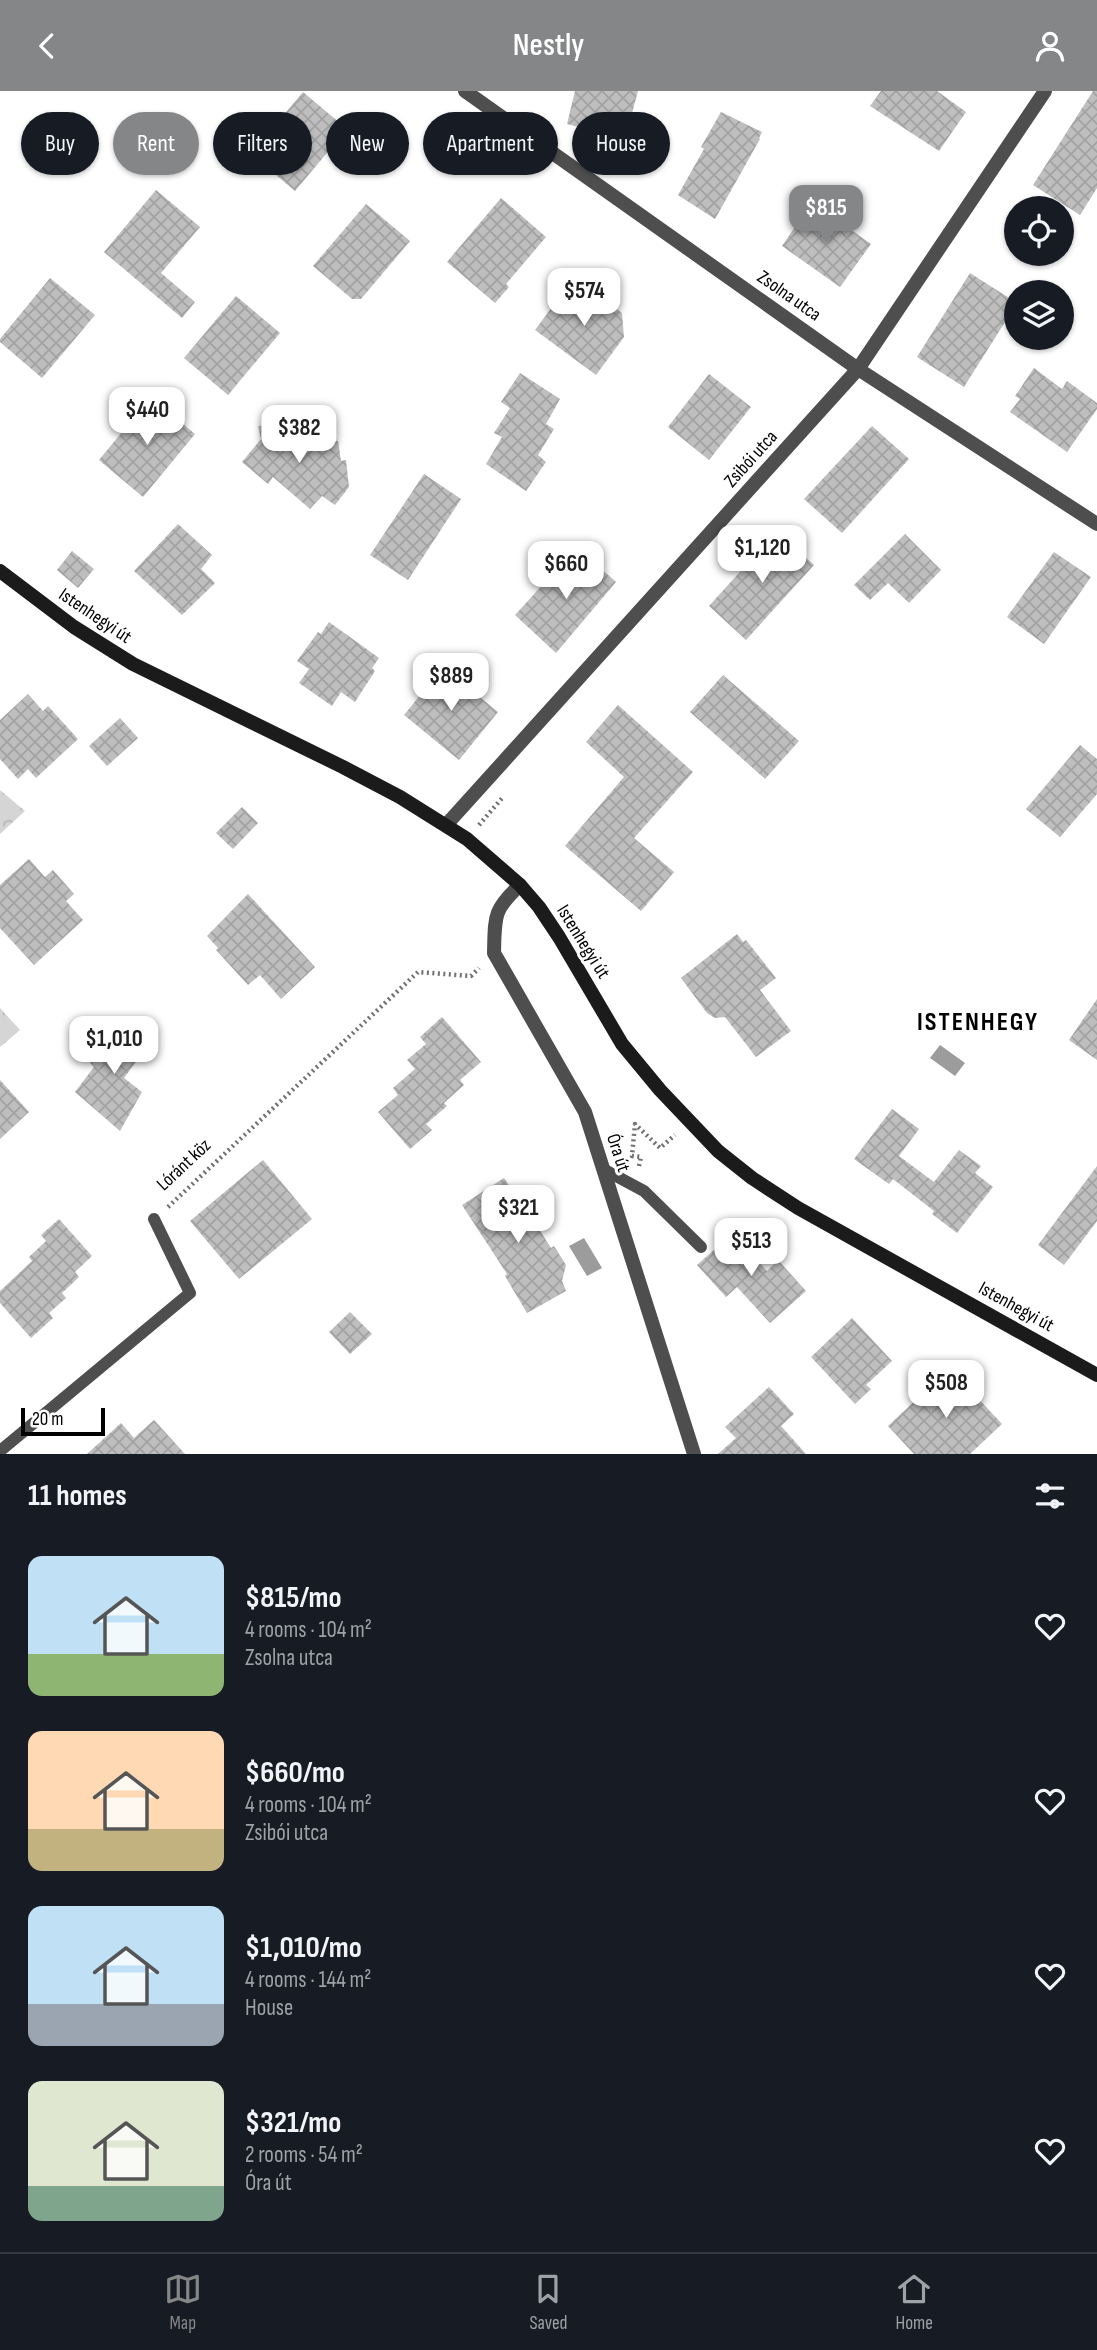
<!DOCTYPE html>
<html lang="en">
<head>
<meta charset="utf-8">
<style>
  body { margin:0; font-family:"Sofia Sans Condensed",sans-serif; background:#242831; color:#f1f3f6; height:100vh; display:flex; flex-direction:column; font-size:26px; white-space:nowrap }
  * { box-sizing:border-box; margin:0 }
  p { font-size:23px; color:#9ea1a6 }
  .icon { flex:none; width:38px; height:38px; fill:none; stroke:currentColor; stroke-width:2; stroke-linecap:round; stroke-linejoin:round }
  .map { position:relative; height:1363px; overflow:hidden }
  .drawer { display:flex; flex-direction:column; background:#171b24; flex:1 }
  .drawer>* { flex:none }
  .banner { position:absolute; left:21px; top:21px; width:700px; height:63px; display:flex; gap:14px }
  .tools { position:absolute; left:1004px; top:105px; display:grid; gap:14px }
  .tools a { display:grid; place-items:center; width:70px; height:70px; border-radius:50%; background:#171b24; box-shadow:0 2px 5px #0004; font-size:35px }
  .scale { position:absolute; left:21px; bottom:18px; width:84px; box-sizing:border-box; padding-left:7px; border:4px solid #000; border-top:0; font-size:19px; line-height:24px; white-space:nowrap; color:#000; -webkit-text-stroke:5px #fff; paint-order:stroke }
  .price { position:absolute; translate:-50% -60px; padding:0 16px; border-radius:14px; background:#fff; color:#222; font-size:23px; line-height:46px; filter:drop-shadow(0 2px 4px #0008) }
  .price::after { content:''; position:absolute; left:50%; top:42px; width:21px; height:16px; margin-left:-10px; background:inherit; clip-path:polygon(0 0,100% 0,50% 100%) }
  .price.current { background:#858687; color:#fff }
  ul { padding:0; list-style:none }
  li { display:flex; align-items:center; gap:21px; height:175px; padding:0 28px }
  li span { display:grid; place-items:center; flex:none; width:196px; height:140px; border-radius:14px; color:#555 }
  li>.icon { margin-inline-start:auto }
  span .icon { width:84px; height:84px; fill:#fffc; stroke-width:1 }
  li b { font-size:30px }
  h2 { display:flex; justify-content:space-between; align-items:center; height:84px; padding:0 28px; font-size:30px }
  .chip { padding:0 24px; border-radius:32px; background:#171b24; box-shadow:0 2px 5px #0004; font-size:24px; line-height:63px }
  .chip.current { background:#858687; color:#fff }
  header { display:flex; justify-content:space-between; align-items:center; height:91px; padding:0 28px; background:#858687; color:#fff; font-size:32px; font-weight:600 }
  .tabs { display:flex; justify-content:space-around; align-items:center; height:98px; border-top:2px solid #363941; background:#171b24; font-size:19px; color:#9ea1a6 }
  .tabs a { display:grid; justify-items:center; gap:4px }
  .tabs .current { color:#858687 }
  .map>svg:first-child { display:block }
</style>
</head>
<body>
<header><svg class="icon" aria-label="back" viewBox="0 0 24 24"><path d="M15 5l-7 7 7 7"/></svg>Nestly<svg class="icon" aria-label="person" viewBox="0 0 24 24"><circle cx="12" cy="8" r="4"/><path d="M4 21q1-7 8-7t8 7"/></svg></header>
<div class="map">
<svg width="1097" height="1363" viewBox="0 0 1097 1363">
  <defs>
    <pattern id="forest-crowns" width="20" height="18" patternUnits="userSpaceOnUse" patternTransform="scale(1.75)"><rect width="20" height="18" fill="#d5d5d5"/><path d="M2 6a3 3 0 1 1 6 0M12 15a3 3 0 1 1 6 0" fill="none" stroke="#b5b5b5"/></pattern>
    <pattern id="building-cross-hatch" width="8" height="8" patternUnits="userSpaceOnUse" patternTransform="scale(1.75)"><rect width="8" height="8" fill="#bebebe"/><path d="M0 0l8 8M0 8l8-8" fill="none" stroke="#a2a2a2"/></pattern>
  </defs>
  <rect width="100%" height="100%" fill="#fff"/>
  <path fill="url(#forest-crowns)" d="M0 699 25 720 0 743Z
    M0 917 20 939 0 956Z"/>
  <path fill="#9c9c9c" d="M940 954 965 972 955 985 930 967Z
    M584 1147 602 1177 587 1185 569 1155Z"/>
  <path fill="url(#building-cross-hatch)" d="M575 0H638L625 48 567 33Z
    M881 0H937L966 21 939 60 870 15Z
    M1093 0H1097V97L1080 124 1033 94Z
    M303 1 347 38 295 100 251 63Z
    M721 21 762 41 759 47 760 48 715 128 678 104 704 58 701 56Z
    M156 99 200 136 161 182 195 211 182 227 104 161Z
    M501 107 546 146 506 193 509 196 495 212 447 171Z
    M812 111 871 153 840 196 782 155Z
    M366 113 410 150 361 208H352L313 175Z
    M970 182 1017 212 964 296 917 266Z
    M50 187 95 224 42 287 0 251V248Z
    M570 192 598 213 607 210 622 222 624 246 596 284 535 239Z
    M236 205 280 242 228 304 184 267Z
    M1034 277 1062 298 1067 290 1097 312V318L1067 361 1010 321 1020 308 1015 305Z
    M520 282 560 308 546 333 554 338 538 364 546 371 526 400 486 373 502 346 494 342 510 317 501 311Z
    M709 283 751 316 709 369 668 336Z
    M151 306 195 343 143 406 99 369Z
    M294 331 296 354 338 350 341 370 346 369 349 396 335 414 322 405 310 418 273 386 268 393 242 371 261 348 258 335Z
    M872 335 909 368 842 442 804 408Z
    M424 383 461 408 408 489 370 464Z
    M178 433 212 464 201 478 215 492 182 524 134 480Z
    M777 440 814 474 746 549 709 515Z
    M905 443 941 479 909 512 888 492 870 509 854 494Z
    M580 459 616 491 556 562 515 524 547 489 550 492Z
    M72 460 94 478 78 497 57 479Z
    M1054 461 1091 486 1044 553 1007 526Z
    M329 531 379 567 372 577 375 580 355 611 341 601 332 615 299 592 309 578 297 570 318 541 321 543Z
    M443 576 498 621 459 669 404 624Z
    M723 584 799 650 765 688 690 621Z
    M28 603 43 620 48 615 78 648 36 687 28 678 18 688 0 668V629Z
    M618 614 693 681 634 747 674 781 641 820 565 755 624 686 586 651Z
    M120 627 138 647 107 675 89 655Z
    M1080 654 1097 668V703L1060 746 1026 718Z
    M242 716 258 732 233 758 216 742Z
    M29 768 45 786 53 779 74 803 66 810 83 829 34 874 0 837V794Z
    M248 803 315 876 281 908 260 884 248 894 216 859 218 857 207 845Z
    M737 843 743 851 746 849 776 887 760 899 791 940 756 966 725 926 715 927 707 922 681 887Z
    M1097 908V969L1069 949Z
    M442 926 481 971 460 989 464 994 444 1012 447 1015 426 1033 432 1039 410 1058 378 1021 398 1004 393 997 415 978 407 969 426 953 420 946Z
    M122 930 150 952 124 987 142 1001 120 1040 75 1001 94 976 90 972Z
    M0 989 29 1021 0 1048Z
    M892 1018 919 1038 899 1065 934 1091 959 1059 981 1075 975 1082 993 1096 957 1142 932 1123 934 1120 893 1088 889 1093 854 1068Z
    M263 1069 312 1128 239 1188 190 1130Z
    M1097 1075V1130L1064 1174 1038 1154Z
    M504 1087 511 1097 515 1094 528 1114 525 1116 551 1157 554 1155 566 1174 562 1190 566 1200 527 1222 505 1185 507 1183 462 1114Z
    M59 1128 92 1165 75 1181 79 1186 62 1202 66 1207 49 1222 53 1227 31 1247 0 1212V1200L32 1170 29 1166 46 1150 41 1144Z
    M733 1142 767 1180 778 1169 806 1200 770 1232 737 1196 726 1206 697 1174Z
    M350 1221 372 1243 350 1263 329 1241Z
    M852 1227 892 1270 866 1294 871 1298 855 1313 811 1266Z
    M950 1277 1002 1333 970 1363H914L888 1335Z
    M769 1296 794 1323 781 1335 806 1363H718L736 1347 725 1336Z
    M154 1329 185 1363H87L121 1332 134 1347Z"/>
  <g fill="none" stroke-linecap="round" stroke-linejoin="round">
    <path stroke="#707070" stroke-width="4.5" stroke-dasharray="2 3.5" stroke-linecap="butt" d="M479 734 503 706
      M639 1075 641 1066 632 1065 635 1033 660 1057 675 1044
      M168 1116 418 881 471 885 479 877"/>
    <path stroke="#4e4e4e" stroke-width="12" d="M603 1078 644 1100 701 1156
      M0 1360 190 1202 154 1128"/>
    <path stroke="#4e4e4e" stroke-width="14" d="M465 0 858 278 1097 433
      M447 733 858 278 1045 0
      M520 794C493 819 495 825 494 862L585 1021 694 1363"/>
    <path stroke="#1b1b1b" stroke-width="14" d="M0 480 74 536 133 573 343 676 400 706 467 748 520 794 539 816 559 846 622 953 660 999 718 1060 752 1087 798 1117 1097 1284"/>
  </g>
  <g text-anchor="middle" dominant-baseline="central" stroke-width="6" stroke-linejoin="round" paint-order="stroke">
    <g font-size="19" fill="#000" stroke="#fff">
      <text transform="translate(789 205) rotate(35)">Zsolna utca</text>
      <text transform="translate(751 368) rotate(-48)">Zsibói utca</text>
      <text transform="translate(95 525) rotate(34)">Istenhegyi út</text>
      <text transform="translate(583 851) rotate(58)">Istenhegyi út</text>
      <text transform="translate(618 1062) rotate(72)">Óra út</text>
      <text transform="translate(184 1074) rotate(-43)">Lóránt köz</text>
      <text transform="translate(1016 1216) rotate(29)">Istenhegyi út</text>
    </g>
    <g font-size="26" font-weight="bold" letter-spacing="2" fill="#000" stroke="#fff">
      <text x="978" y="931">ISTENHEGY</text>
    </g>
  </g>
</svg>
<div class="tools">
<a><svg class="icon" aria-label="locate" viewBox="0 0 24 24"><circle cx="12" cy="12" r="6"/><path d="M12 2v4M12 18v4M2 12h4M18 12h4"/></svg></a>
<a><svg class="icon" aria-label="layers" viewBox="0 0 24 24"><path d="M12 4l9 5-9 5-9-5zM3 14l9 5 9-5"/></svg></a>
</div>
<div class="scale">20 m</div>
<b class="price current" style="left:826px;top:154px">$815</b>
<b class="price" style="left:584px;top:237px">$574</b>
<b class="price" style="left:147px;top:356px">$440</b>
<b class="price" style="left:299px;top:374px">$382</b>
<b class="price" style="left:762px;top:494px">$1,120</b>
<b class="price" style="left:566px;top:510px">$660</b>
<b class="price" style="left:451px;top:622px">$889</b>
<b class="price" style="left:114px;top:985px">$1,010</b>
<b class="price" style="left:518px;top:1154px">$321</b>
<b class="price" style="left:751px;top:1187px">$513</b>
<b class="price" style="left:946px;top:1329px">$508</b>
<div class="banner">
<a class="chip">Buy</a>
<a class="chip current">Rent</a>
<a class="chip">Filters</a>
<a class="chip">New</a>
<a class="chip">Apartment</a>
<a class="chip">House</a>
</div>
</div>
<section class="drawer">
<h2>11 homes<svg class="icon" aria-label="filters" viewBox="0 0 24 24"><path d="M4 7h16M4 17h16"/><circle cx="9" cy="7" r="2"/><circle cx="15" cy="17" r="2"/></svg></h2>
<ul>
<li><span style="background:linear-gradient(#bfe0f5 70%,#8fb573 0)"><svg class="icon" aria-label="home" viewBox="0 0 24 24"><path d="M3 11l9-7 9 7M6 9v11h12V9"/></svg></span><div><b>$815/mo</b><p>4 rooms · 104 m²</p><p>Zsolna utca</p></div><svg class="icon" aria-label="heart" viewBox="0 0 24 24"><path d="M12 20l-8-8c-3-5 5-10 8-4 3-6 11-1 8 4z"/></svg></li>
<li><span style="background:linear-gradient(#ffd9b3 70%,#c2b280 0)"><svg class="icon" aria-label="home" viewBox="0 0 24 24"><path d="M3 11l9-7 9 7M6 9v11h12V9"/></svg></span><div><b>$660/mo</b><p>4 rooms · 104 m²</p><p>Zsibói utca</p></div><svg class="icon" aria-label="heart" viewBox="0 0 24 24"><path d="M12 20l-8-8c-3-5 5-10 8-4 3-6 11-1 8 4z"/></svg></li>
<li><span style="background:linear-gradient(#bfe0f5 70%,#9aa5b1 0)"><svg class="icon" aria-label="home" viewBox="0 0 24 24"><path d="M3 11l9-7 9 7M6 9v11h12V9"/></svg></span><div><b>$1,010/mo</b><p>4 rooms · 144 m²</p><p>House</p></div><svg class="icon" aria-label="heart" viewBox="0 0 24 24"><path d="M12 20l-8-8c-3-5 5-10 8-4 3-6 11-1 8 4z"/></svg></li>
<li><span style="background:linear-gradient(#dfe7d0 75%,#7fa58c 0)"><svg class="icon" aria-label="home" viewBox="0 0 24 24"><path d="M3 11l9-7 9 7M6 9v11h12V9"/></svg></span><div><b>$321/mo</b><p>2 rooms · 54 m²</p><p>Óra út</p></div><svg class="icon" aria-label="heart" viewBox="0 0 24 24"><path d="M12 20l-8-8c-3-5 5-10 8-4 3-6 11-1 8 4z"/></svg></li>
</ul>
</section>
<nav class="tabs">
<a class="current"><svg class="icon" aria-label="map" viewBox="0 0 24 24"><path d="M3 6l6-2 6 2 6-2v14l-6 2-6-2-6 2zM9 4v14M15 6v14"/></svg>Map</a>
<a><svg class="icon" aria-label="saved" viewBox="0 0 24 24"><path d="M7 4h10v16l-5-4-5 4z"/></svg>Saved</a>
<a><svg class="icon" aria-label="home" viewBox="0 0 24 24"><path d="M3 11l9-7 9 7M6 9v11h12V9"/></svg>Home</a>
</nav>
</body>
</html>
